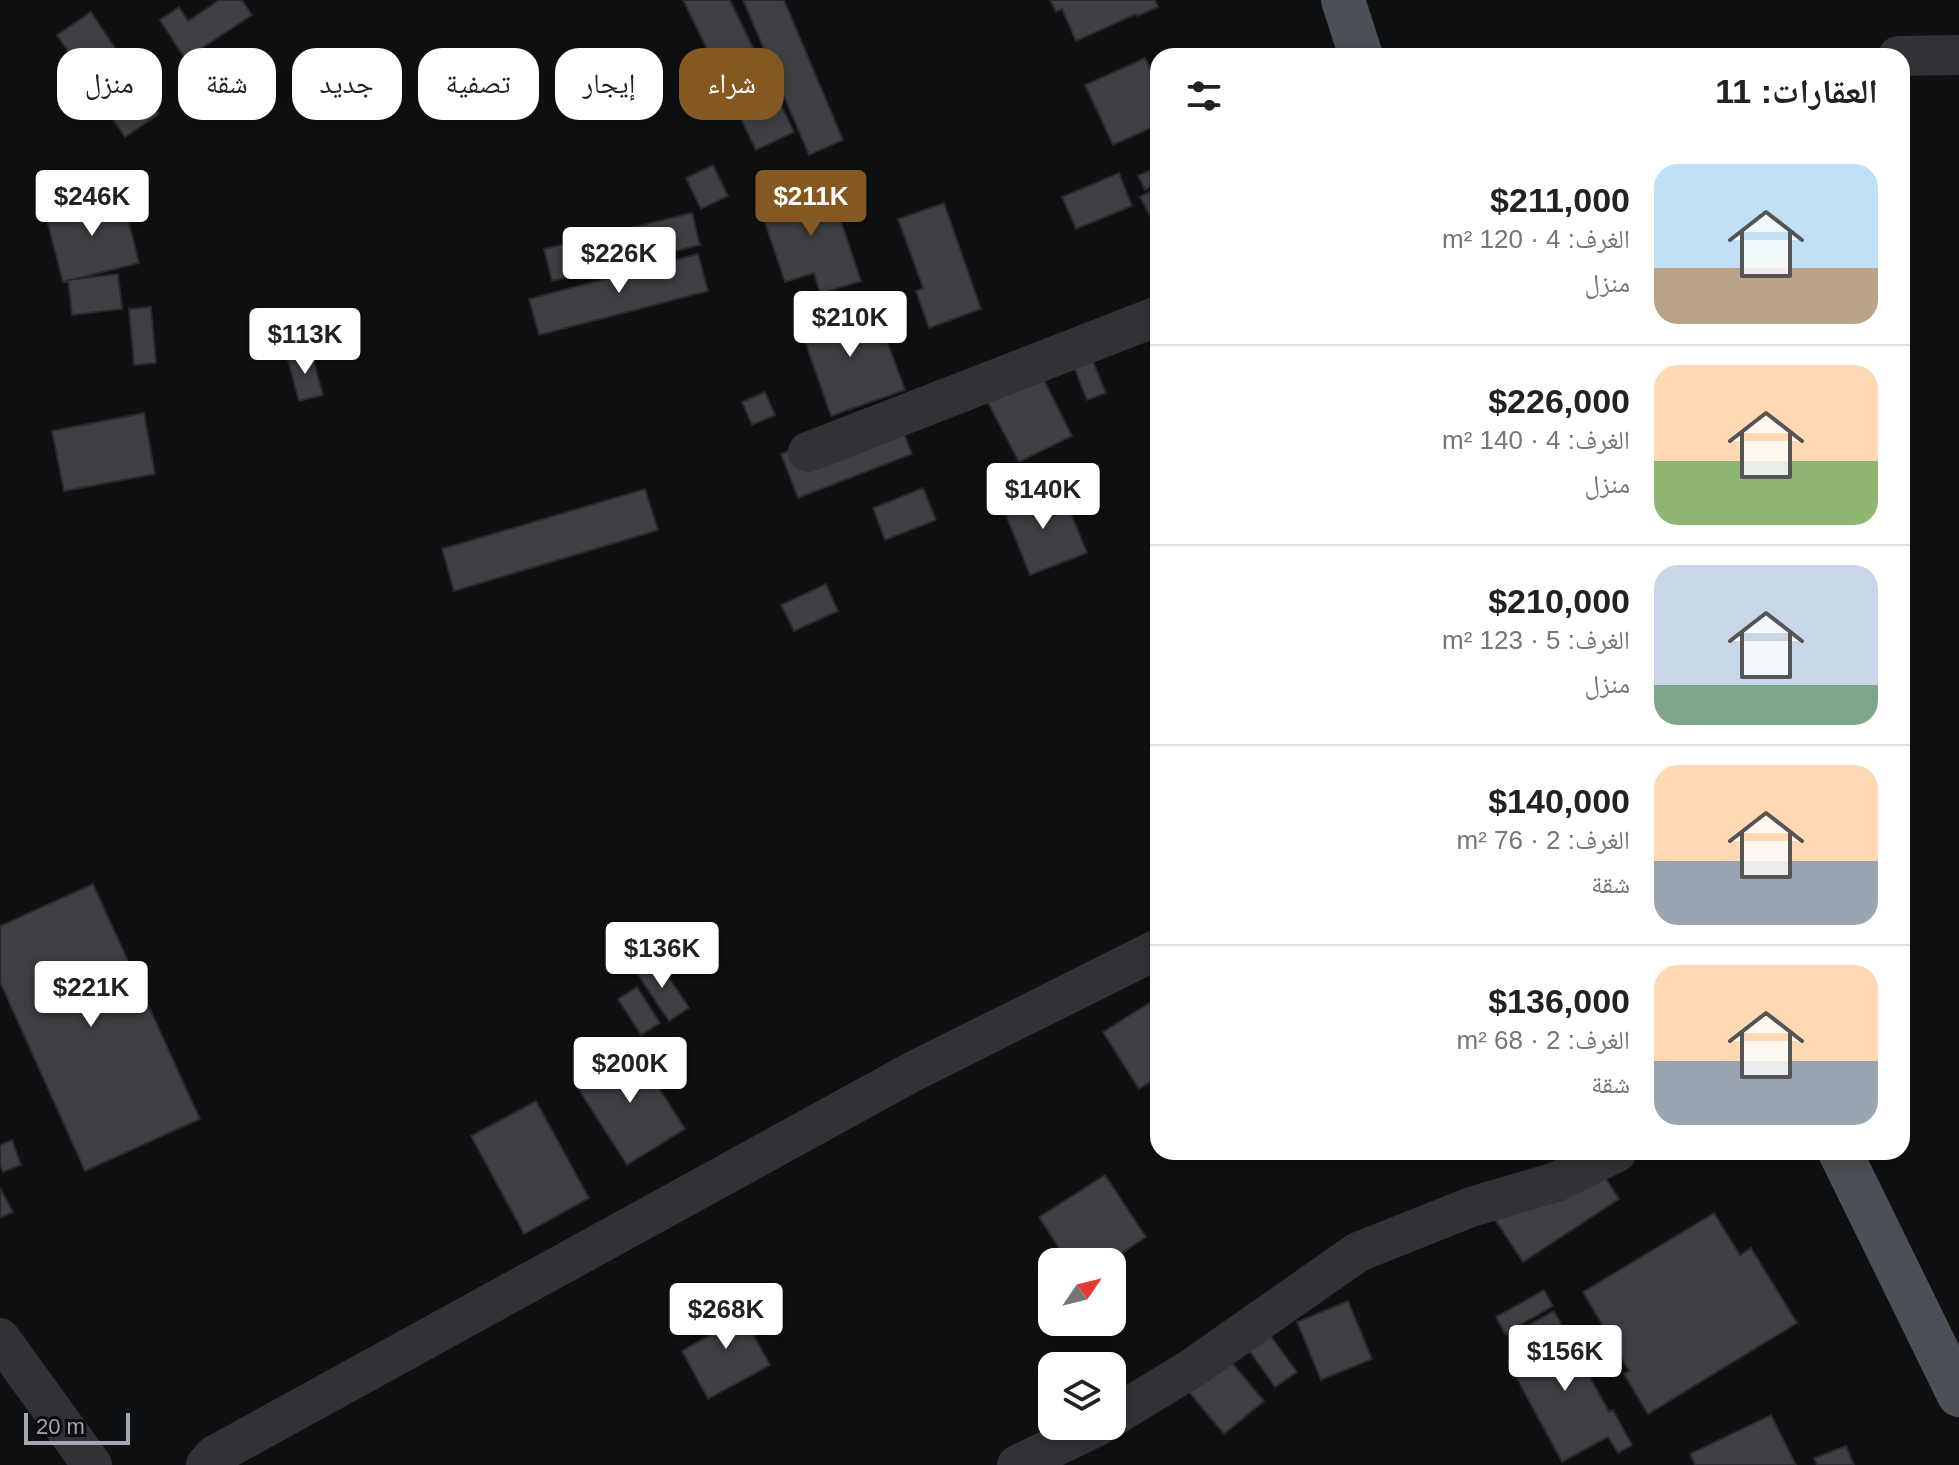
<!DOCTYPE html>
<html lang="ar">
<head>
<meta charset="utf-8">
<style>
  body { margin:0; font-family:Helvetica,"Noto Naskh Arabic",sans-serif; background:#f6f6f6; color:#222; direction:rtl; height:100vh; display:flex; flex-direction:column; font-size:30px; white-space:nowrap }
  * { box-sizing:border-box; margin:0 }
  p { font-size:26px; color:#767676 }
  .icon { flex:none; width:44px; height:44px; fill:none; stroke:currentColor; stroke-width:2; stroke-linecap:round; stroke-linejoin:round }
  .map { position:relative; flex:1; overflow:hidden; direction:ltr }
  .panel { position:absolute; left:1150px; top:48px; width:760px; height:1112px; display:flex; flex-direction:column; background:#fff; border-radius:24px; box-shadow:0 4px 12px #0003; direction:rtl }
  .panel>* { flex:none }
  .guide { position:absolute; left:24px; top:48px; width:760px; height:72px; direction:rtl; display:flex; gap:16px }
  .needle { width:52px; rotate:55deg }
  .controls { position:absolute; left:1038px; top:1248px; display:grid; gap:16px }
  .controls a { display:grid; place-items:center; width:88px; height:88px; border-radius:16px; background:#fff; box-shadow:0 4px 12px #0003; font-size:40px }
  .scale { position:absolute; left:24px; bottom:20px; width:106px; box-sizing:border-box; padding-left:8px; border:4px solid #a0a8b3; border-top:0; font-size:22px; line-height:28px; white-space:nowrap; color:#a0a8b3; -webkit-text-stroke:6px #0b0b0c; paint-order:stroke }
  .price { position:absolute; translate:-50% -68px; padding:0 18px; border-radius:8px; background:#fff; color:#222; font-size:26px; line-height:52px; filter:drop-shadow(0 2px 4px #0008) }
  .price::after { content:''; position:absolute; left:50%; top:48px; width:24px; height:18px; margin-left:-12px; background:inherit; clip-path:polygon(0 0,100% 0,50% 100%) }
  .price.on { background:#835821; color:#fff }
  ul { padding:0; list-style:none }
  li { display:flex; align-items:center; gap:24px; height:200px; padding:0 32px }
  li+li { border-top:2px solid #e0e0e0 }
  li span { display:grid; place-items:center; flex:none; width:224px; height:160px; border-radius:24px; color:#555 }
  li>.icon { margin-inline-start:auto }
  span .icon { width:96px; height:96px; fill:#fffc; stroke-width:1 }
  li b { font-size:34px }
  h2 { display:flex; justify-content:space-between; align-items:center; height:96px; padding:0 32px; font-size:34px }
  .tag { padding:0 28px; border-radius:24px; background:#fff; box-shadow:0 4px 12px #0003; font-size:28px; line-height:72px }
  .tag.on { background:#835821; color:#fff }
  .map>svg:first-child { display:block }
</style>
</head>
<body>
<div class="map">
<svg width="1959" height="1465" viewBox="0 0 1959 1465">
  <rect width="100%" height="100%" fill="#0f1011"/>
  <path fill="#3e4044" stroke="#292a2d" stroke-width="2" d="M219 0H242L252 15 185 59 160 20 179 7 188 21Z
    M683 0H730L794 132 756 150Z
    M743 0H784L843 140 809 155Z
    M1050 0H1155L1158 7 1137 16 1136 14 1076 41 1062 9 1056 12Z
    M91 12 159 114 125 137 57 35Z
    M1145 58 1158 86V132L1155 126 1113 145 1085 85Z
    M713 165 728 196 701 209 686 178Z
    M1158 166V184L1145 190 1138 176Z
    M1119 173 1132 206 1076 229 1062 197Z
    M828 182 861 281 820 294 814 273 785 282 759 205Z
    M1158 187V214L1151 218 1140 197Z
    M122 194 139 263 63 282 45 213Z
    M944 203 981 309 929 328 916 291 923 288 898 219Z
    M692 213 700 245 552 281 544 249Z
    M698 254 708 291 539 335 529 299Z
    M118 274 122 309 72 315 68 280Z
    M826 303 835 328 877 313 905 390 831 416 795 313Z
    M151 307 156 363 134 365 129 309Z
    M1087 347 1106 393 1087 400 1069 354Z
    M311 351 323 395 299 401 287 357Z
    M1039 370 1072 436 1019 462 985 397Z
    M765 392 775 415 752 425 742 402Z
    M895 411 912 454 798 498 781 454Z
    M144 413 155 474 64 491 52 431Z
    M923 488 936 520 885 540 873 508Z
    M1026 488 1034 507 1064 496 1087 553 1030 575 999 498Z
    M645 489 658 530 454 591 442 549Z
    M826 584 838 611 794 631 781 605Z
    M93 884 200 1119 85 1171 0 982V926Z
    M656 958 689 1008 669 1021 636 972Z
    M637 987 660 1023 641 1035 618 999Z
    M1154 1000 1158 1006V1077L1139 1089 1103 1032Z
    M632 1045 685 1129 627 1165 574 1082Z
    M536 1101 589 1198 524 1234 471 1136Z
    M12 1140 21 1165 3 1172 0 1165V1145Z
    M1589 1152 1619 1199 1523 1262 1490 1212Z
    M1105 1175 1146 1237 1108 1262H1068L1039 1217Z
    M0 1188 13 1212 0 1218Z
    M1714 1213 1740 1255 1751 1248 1797 1323 1648 1414 1624 1374 1629 1371 1583 1292Z
    M1544 1290 1553 1306 1505 1334 1496 1317Z
    M733 1297 770 1365 708 1399 682 1351 715 1332 705 1312Z
    M1348 1301 1372 1359 1321 1380 1297 1322Z
    M1554 1311 1609 1412 1613 1410 1632 1445 1618 1453 1608 1437 1562 1462 1508 1362 1537 1346 1526 1326Z
    M1267 1331 1297 1372 1275 1387 1246 1346Z
    M1228 1358 1264 1401 1224 1434 1188 1391Z
    M1771 1415 1796 1465H1695L1690 1454Z
    M1846 1446 1854 1465H1817L1814 1458Z"/>
  <g fill="none" stroke-linecap="round" stroke-linejoin="round">
    <path stroke="#303236" stroke-width="40" d="M1898 56 1959 55
      M808 452 1158 316
      M0 1338 92 1465
      M1112 1417 1191 1369 1358 1252 1471 1207 1556 1182 1617 1152
      M206 1465 215 1455 912 1072 1158 949
      M1017 1465 1098 1426"/>
    <path stroke="#4c4f55" stroke-width="44" d="M1343 0 1361 56
      M1840 1152 1959 1395"/>
  </g>
</svg>
<div class="controls">
<a><svg class="needle" viewBox="-14 -14 28 28"><path d="M0-13l5 13h-10z" fill="#e53935"/><path d="M0 13l5-13h-10z" fill="#767676"/></svg></a>
<a><svg class="icon" aria-label="layers" viewBox="0 0 24 24"><path d="M12 4l9 5-9 5-9-5zM3 14l9 5 9-5"/></svg></a>
</div>
<div class="scale">20 m</div>
<b class="price" style="left:92px;top:238px">$246K</b>
<b class="price on" style="left:811px;top:238px">$211K</b>
<b class="price" style="left:619px;top:295px">$226K</b>
<b class="price" style="left:850px;top:359px">$210K</b>
<b class="price" style="left:305px;top:376px">$113K</b>
<b class="price" style="left:1043px;top:531px">$140K</b>
<b class="price" style="left:662px;top:990px">$136K</b>
<b class="price" style="left:91px;top:1029px">$221K</b>
<b class="price" style="left:630px;top:1105px">$200K</b>
<b class="price" style="left:726px;top:1351px">$268K</b>
<b class="price" style="left:1565px;top:1393px">$156K</b>
<div class="guide">
<a class="tag on">شراء</a>
<a class="tag">إيجار</a>
<a class="tag">تصفية</a>
<a class="tag">جديد</a>
<a class="tag">شقة</a>
<a class="tag">منزل</a>
</div>
<section class="panel">
<h2>العقارات: 11<svg class="icon" aria-label="filters" viewBox="0 0 24 24"><path d="M4 7h16M4 17h16"/><circle cx="9" cy="7" r="2"/><circle cx="15" cy="17" r="2"/></svg></h2>
<ul>
<li><span style="background:linear-gradient(#bfe0f5 65%,#b9a48a 0)"><svg class="icon" aria-label="home" viewBox="0 0 24 24"><path d="M3 11l9-7 9 7M6 9v11h12V9"/></svg></span><div><b>$211,000</b><p>الغرف: 4 · 120 m²</p><p>منزل</p></div></li>
<li><span style="background:linear-gradient(#ffd9b3 60%,#8fb573 0)"><svg class="icon" aria-label="home" viewBox="0 0 24 24"><path d="M3 11l9-7 9 7M6 9v11h12V9"/></svg></span><div><b>$226,000</b><p>الغرف: 4 · 140 m²</p><p>منزل</p></div></li>
<li><span style="background:linear-gradient(#c9d6e8 75%,#7fa58c 0)"><svg class="icon" aria-label="home" viewBox="0 0 24 24"><path d="M3 11l9-7 9 7M6 9v11h12V9"/></svg></span><div><b>$210,000</b><p>الغرف: 5 · 123 m²</p><p>منزل</p></div></li>
<li><span style="background:linear-gradient(#ffd9b3 60%,#9aa5b1 0)"><svg class="icon" aria-label="home" viewBox="0 0 24 24"><path d="M3 11l9-7 9 7M6 9v11h12V9"/></svg></span><div><b>$140,000</b><p>الغرف: 2 · 76 m²</p><p>شقة</p></div></li>
<li><span style="background:linear-gradient(#ffd9b3 60%,#9aa5b1 0)"><svg class="icon" aria-label="home" viewBox="0 0 24 24"><path d="M3 11l9-7 9 7M6 9v11h12V9"/></svg></span><div><b>$136,000</b><p>الغرف: 2 · 68 m²</p><p>شقة</p></div></li>
</ul>
</section>
</div>
</body>
</html>
